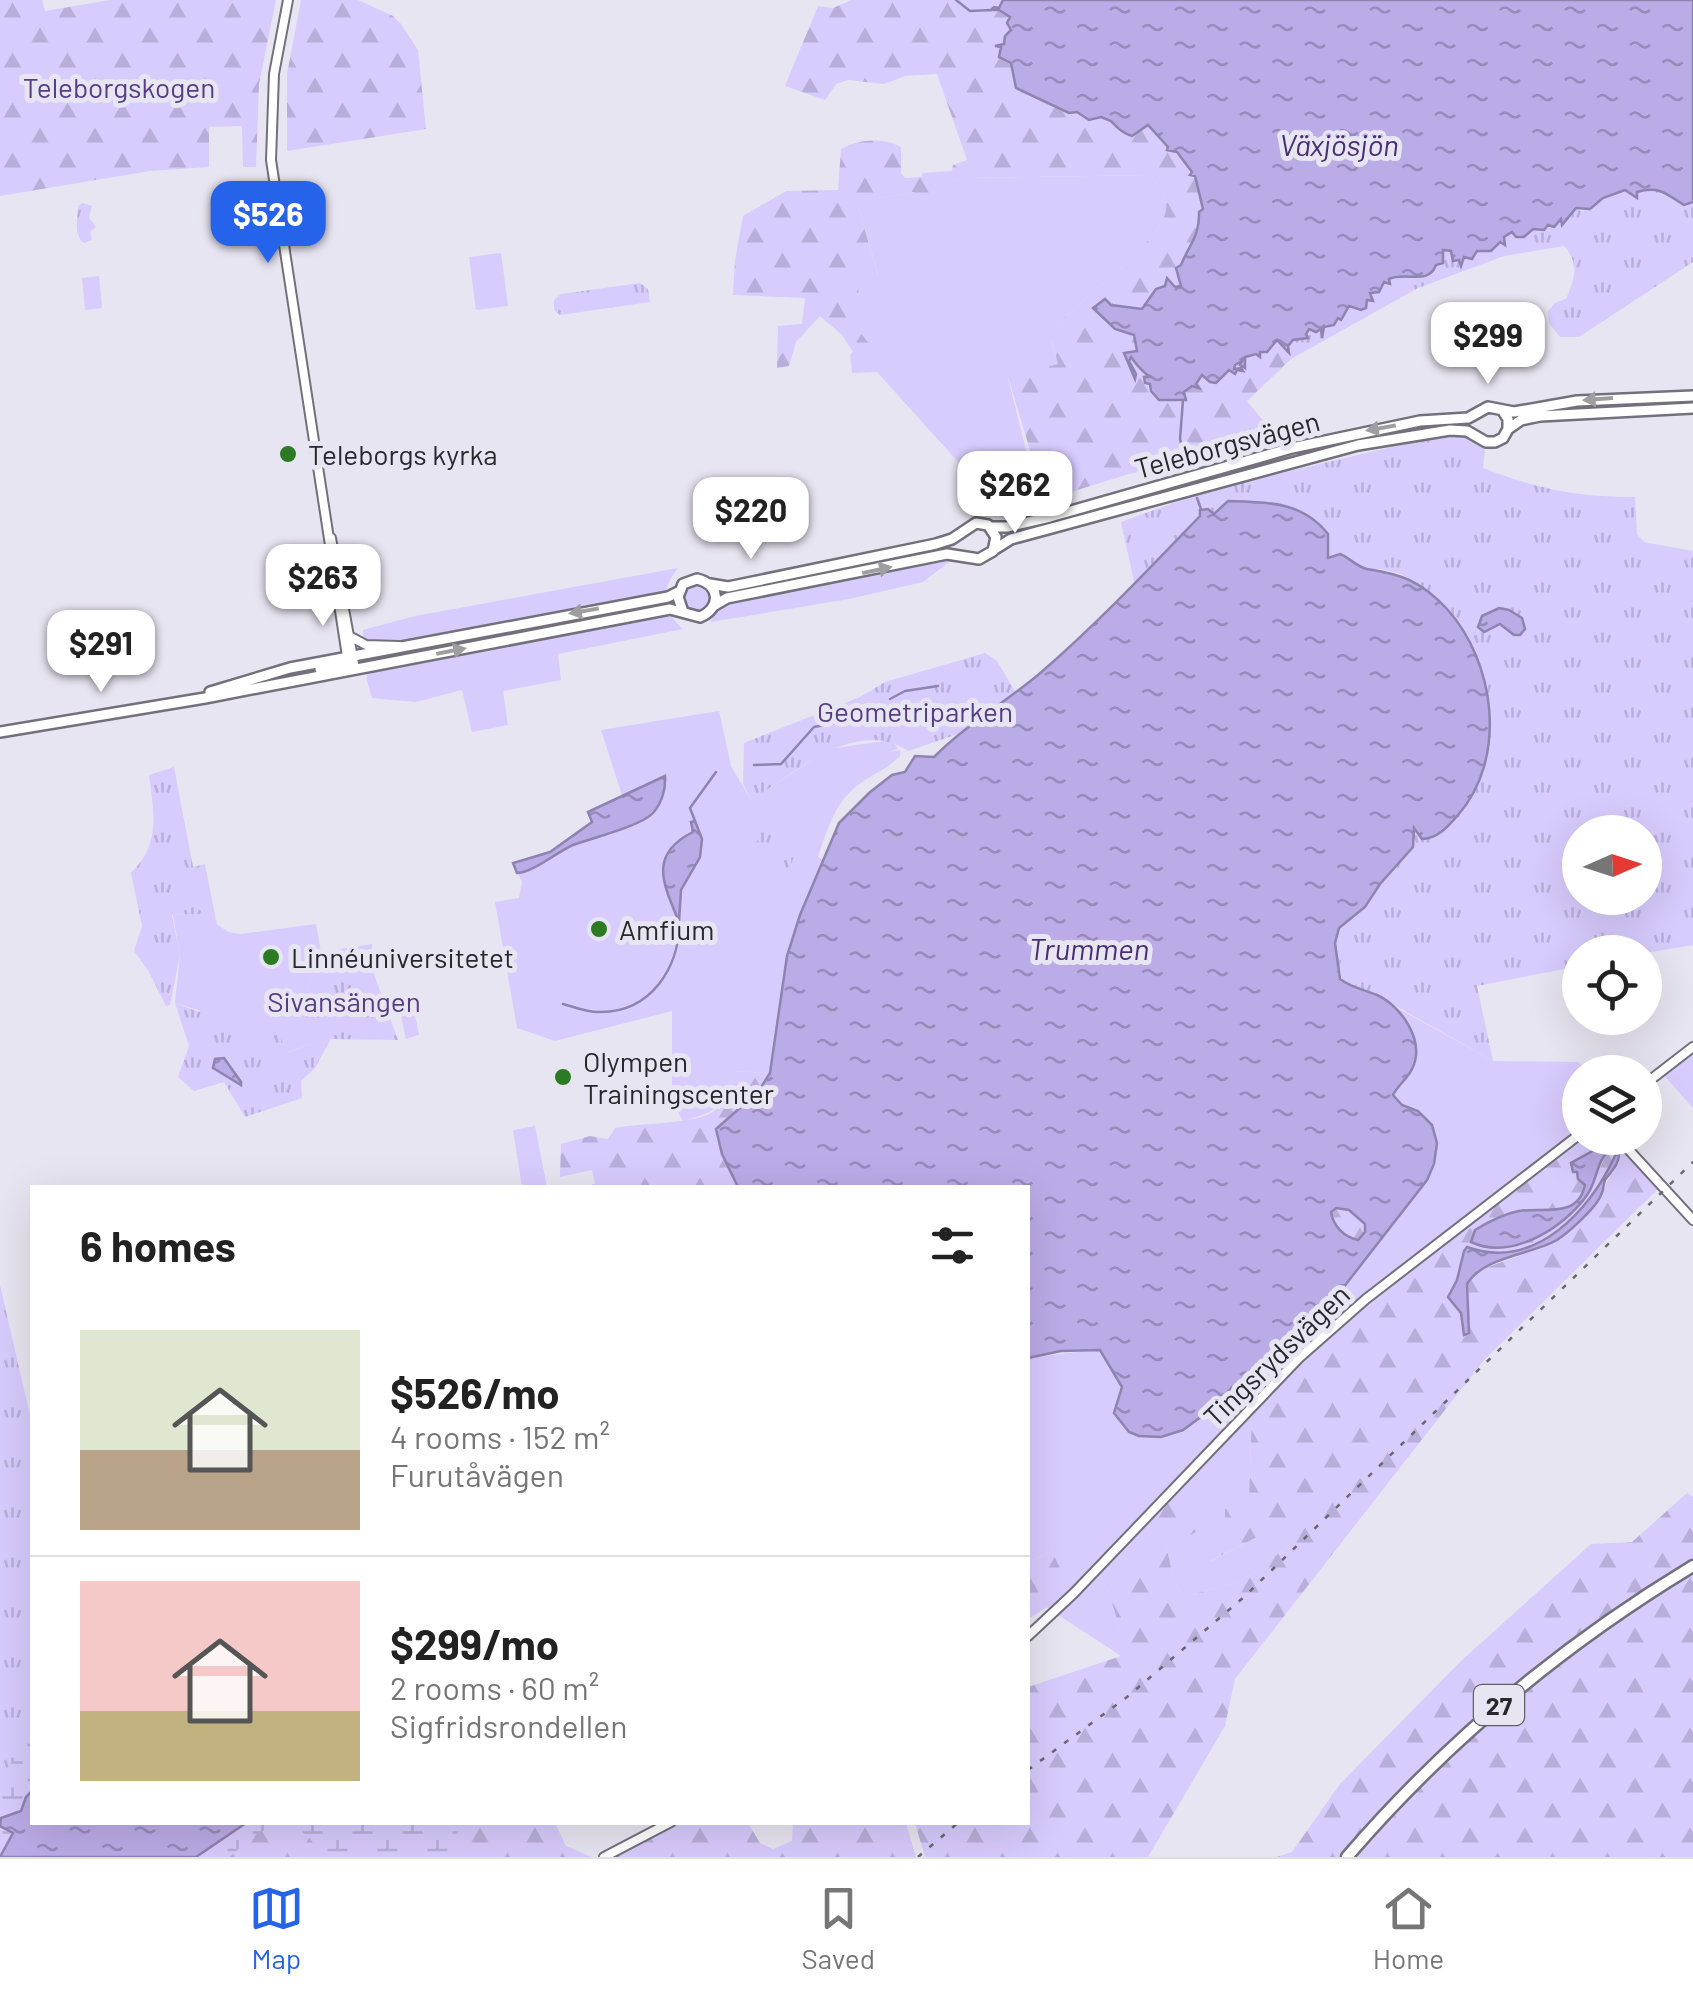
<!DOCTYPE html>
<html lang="en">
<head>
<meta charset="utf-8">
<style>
  body { margin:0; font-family:Barlow,sans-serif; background:#f6f6f6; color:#222; height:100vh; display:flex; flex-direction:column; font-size:38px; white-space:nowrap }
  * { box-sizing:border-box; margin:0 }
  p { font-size:32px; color:#767676 }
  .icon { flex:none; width:55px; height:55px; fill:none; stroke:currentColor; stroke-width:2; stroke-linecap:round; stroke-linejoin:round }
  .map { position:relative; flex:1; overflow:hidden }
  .sheet { position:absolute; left:30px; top:1185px; width:1000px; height:640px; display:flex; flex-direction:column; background:#fff; border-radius:0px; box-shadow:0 10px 40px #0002 }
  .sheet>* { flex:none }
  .needle { width:65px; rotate:87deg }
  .controls { position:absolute; left:1562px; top:815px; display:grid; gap:20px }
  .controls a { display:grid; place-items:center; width:100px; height:100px; border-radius:50%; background:#fff; box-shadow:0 10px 40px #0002; font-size:50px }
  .price { position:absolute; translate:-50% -85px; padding:0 22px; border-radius:20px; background:#fff; color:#222; font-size:32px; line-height:65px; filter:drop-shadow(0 2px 5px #0008) }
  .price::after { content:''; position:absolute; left:50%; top:60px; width:30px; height:22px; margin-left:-15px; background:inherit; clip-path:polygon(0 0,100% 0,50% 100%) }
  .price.selected { background:#2563eb; color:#fff }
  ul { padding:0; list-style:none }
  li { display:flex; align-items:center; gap:30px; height:250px; padding:0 50px }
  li+li { border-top:2px solid #e0e0e0 }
  li span { display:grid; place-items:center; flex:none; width:280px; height:200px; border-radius:0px; color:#555 }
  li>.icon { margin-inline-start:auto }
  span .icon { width:120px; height:120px; fill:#fffc; stroke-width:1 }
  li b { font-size:42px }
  h2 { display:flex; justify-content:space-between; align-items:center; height:120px; padding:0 50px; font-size:42px }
  .tabs { display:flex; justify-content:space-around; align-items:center; height:140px; border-top:2px solid #e0e0e0; background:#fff; font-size:28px; color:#767676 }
  .tabs a { display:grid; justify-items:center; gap:5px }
  .tabs .selected { color:#2563eb }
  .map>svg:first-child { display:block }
</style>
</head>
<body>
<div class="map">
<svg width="1693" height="1857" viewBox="0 0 1693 1857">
  <defs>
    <pattern id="forest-firs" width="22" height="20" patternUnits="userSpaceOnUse" patternTransform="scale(2.5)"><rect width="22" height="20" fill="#d8cbfd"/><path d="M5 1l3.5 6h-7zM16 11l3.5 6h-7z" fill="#b9aed9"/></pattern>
    <pattern id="wetland-marsh" width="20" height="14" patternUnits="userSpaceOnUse" patternTransform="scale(2.5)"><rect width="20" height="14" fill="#d8cbfd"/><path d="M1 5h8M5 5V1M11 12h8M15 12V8" fill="none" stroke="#b9aed9"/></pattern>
    <pattern id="park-tufts" width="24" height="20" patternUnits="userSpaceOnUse" patternTransform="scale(2.5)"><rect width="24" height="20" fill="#d8cbfd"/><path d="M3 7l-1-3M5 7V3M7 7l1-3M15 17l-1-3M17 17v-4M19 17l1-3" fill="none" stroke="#b9aed9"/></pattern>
    <pattern id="water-ripples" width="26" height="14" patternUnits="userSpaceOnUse" patternTransform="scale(2.5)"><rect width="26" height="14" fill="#bbabe7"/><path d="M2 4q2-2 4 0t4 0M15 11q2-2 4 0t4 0" fill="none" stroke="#988bbb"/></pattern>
  </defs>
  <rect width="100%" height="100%" fill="#e8e5f2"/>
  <path fill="#d8cbfd" d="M1150 175C1158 183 1168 196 1166 209 1161 244 1079 300 1055 328L1051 340 1058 364 1008 378 1029 462 970 475 877 372 884 362 844 314 857 313 858 278 878 274 857 203 861 194 883 198 914 192 920 204 933 185 965 178Z
    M501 253 508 306 476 310 469 257Z
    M99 276 102 308 85 310 82 278Z
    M953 559 923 582 849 599 711 622 713 613 720 606 734 601 789 593Z
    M678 568C660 591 660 609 683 629L558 654 561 680 503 691 508 725 472 732 462 690 416 702 372 698 367 681 363 630 415 616Z
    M682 598a15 15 0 1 1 30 0a15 15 0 1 1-30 0Z
    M719 711 731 766 751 800 829 749 892 740 898 749 889 752 900 750V756C887 769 875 773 861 783 836 799 827 830 818 857L824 860 787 956 770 1073 733 1071C724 1107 718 1111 683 1121L672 1103V1011L555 1041 517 1028 495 902 519 898 522 882 513 863 550 852 592 822 588 812 622 795 601 730Z
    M200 914 229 932 240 934 316 924 321 952 301 1006 287 1013 303 1008 316 1042 286 1053 237 1029 220 1031 198 1010 175 1003 180 955 173 915Z
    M398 1002 415 1015 419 1035 406 1039Z
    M1388 1003 1493 1061 1578 1062 1591 1072H1580V1138L1326 1339 1252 1413 1249 1495 1225 1537 1204 1550 1211 1561 1280 1525 1287 1547 1244 1580 1183 1597 1173 1577 1167 1549 1108 1589 1121 1634V1656L1046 1607 1070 1592 1052 1551 1028 1563V1493L1030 1491 1028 1358 1100 1349 1121 1381 1118 1420 1129 1432 1139 1436 1217 1405 1232 1387 1294 1343 1322 1315 1389 1231 1427 1180 1437 1143 1432 1125 1418 1111 1402 1105 1393 1095C1398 1085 1408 1078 1413 1068 1424 1044 1405 1019 1388 1003Z
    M1693 1047V1108L1661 1072Z
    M535 1126 547 1187H522L513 1130Z"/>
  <path fill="url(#forest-firs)" fill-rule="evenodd" d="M0 0H42L45 11 110 0H276L259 84 256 167H243L242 126 209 127V167L150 171 0 196Z
    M301 0H358L393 16 401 24 418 50 426 129 287 151V74Z
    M851 0H1003L1000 7H994L992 12 999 10 1010 17 1007 23 1011 30 1005 36 1007 40 1004 44 995 46 1001 47 999 57 1011 62 1016 88 1069 113 1077 112 1089 120 1101 117 1111 121C1118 127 1122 134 1132 135L1149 125C1161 143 1185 155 1191 176L1195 175 1203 207 1199 212 1200 232 1176 270 1181 286 1175 287 1169 278 1163 288 1156 289 1142 309 1108 304 1093 309 1114 329 1134 335 1137 352H1125L1126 360 1132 357 1150 377H1144V380L1156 391H1151L1168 401 1171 398 1179 402 1184 400V390L1197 386 1202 375 1210 382H1218L1229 370 1236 374 1235 365 1242 361 1240 365 1244 366 1246 357 1260 355V352H1266L1272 343 1280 341 1291 359 1247 401 1278 439 1129 474 1045 500 1008 377 1058 364 1051 339 1055 328C1079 300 1161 244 1166 209 1168 196 1158 183 1150 175L965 178 934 185V199L919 204 914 192 883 198 861 195 857 203 878 275 859 278 857 313 845 315 885 362 877 372 852 373 850 355 853 352 842 335 820 316 796 342 789 366 777 368 778 326 802 324 805 298 733 295 735 260 743 216 786 191 838 190 841 149C857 139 884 137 901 147V173L905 178 922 177V173L952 171 953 165 967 160 937 74 905 76 884 84 848 80 836 84 825 100 785 86 818 6 833 8Z
    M733 1071 770 1073 758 1092 717 1127V1140L738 1187H584L595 1184 592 1170 560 1177 561 1144 590 1136 608 1139 615 1128C640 1123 692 1124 711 1113 726 1104 729 1086 733 1071Z
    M1580 1138H1615L1661 1186 1484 1360 1235 1679 1225 1726 1148 1857H925L915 1823 1028 1822V1687L1121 1656V1634L1108 1589 1157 1553 1156 1514 1174 1496 1196 1532 1167 1549 1173 1577 1183 1597 1244 1580 1287 1547 1279 1526 1210 1561 1203 1550 1225 1537V1509L1249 1495 1252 1413 1326 1339ZM1610 1143C1603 1161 1594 1186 1582 1201 1558 1234 1516 1252 1476 1245L1479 1227C1492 1221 1504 1214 1517 1211 1542 1207 1577 1220 1585 1185L1578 1179 1571 1163ZM1614 1155V1167L1601 1196 1571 1229 1544 1247 1482 1269 1471 1278 1467 1284 1469 1310 1461 1313 1449 1291 1457 1280 1464 1251C1482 1250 1501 1253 1519 1250 1561 1241 1605 1197 1614 1155Z
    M1336 1208 1349 1210 1365 1224V1232L1358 1241C1344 1236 1333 1226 1331 1212Z
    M1687 1493 1693 1497V1857H1277L1292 1852 1340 1784 1461 1661 1591 1544 1632 1542Z
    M1052 1551 1071 1592 1028 1619V1563Z
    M246 1822 555 1823 566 1846 592 1857H196Z
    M671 1822 748 1823 760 1843 773 1849 792 1841 793 1823H906L916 1857H604Z"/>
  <path fill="url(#wetland-marsh)" d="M32 1645V1791L26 1797 22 1811 11 1816 14 1833 0 1854V1708Z
    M246 1823H279L257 1834 229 1857H197Z
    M281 1823H461L452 1849 458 1857H318C315 1836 300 1829 281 1823Z"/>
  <path fill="url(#park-tufts)" fill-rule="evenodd" d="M1659 189 1684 205 1693 202V262L1579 337H1560L1549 323 1548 311 1555 303 1566 299C1575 278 1580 265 1564 246L1504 256 1418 288 1291 359 1288 346 1294 339 1308 338 1305 335 1309 329 1316 332 1334 325 1338 318 1343 317 1349 306 1364 308 1367 300 1371 302 1370 293 1379 292 1381 284 1386 281 1390 284 1389 279 1403 274 1425 277 1436 265 1443 262V250L1452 252 1454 261 1459 260 1461 266 1464 257 1477 251H1491L1500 242 1505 245 1504 237 1512 232 1515 236 1523 237C1531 229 1545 224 1554 227L1562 219 1564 222 1576 209 1581 211C1596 204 1609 196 1625 190L1637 197V192Z
    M83 203 92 206 89 218 96 227 90 232 92 240 84 243C73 235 78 218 78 206Z
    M640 283 648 289 650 302 560 315 554 310V300L561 294Z
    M1465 435 1485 450 1483 468C1539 489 1574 497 1635 497L1637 534 1644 542 1693 551V945L1645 953 1580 952V966L1477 986 1493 1061 1380 997 1351 988 1339 979 1335 943 1339 927 1365 907 1380 884 1413 847 1414 828 1422 839H1430L1447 828 1445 607 1401 574 1381 569H1363L1349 557 1328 558 1327 534 1306 512 1228 501 1214 514 1199 511 1200 516 1135 586 1121 522 1206 491 1404 444ZM1580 832H1645V898H1580Z
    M985 653 997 661 1016 693 958 734 908 751C856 716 794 774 751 800L743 784 744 743 860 697 885 682Z
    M174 767 193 867 205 864 217 925 200 914 172 915 180 955 170 1005 166 1006 148 970 134 951 142 926 131 873C161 844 154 813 149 775Z
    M764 823 797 841V851L784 879 747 868Z
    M372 944 371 966 398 1040 331 1039 315 1068 301 1081 302 1098 245 1117 224 1082 194 1091 178 1077 189 1046 175 1003 205 1014 220 1031 273 1019 287 1053 316 1042 301 1006 321 952Z
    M0 1285 32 1424V1735L22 1746 0 1785Z"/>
  <path fill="url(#water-ripples)" stroke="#8f83af" stroke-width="2.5" fill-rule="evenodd" d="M1003 0H1693V202L1684 205C1668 195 1659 185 1637 192V198L1625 190 1603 198 1590 209 1576 208 1562 225 1561 219 1554 227 1548 225 1544 230 1533 229 1524 237H1516L1512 232 1504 237 1505 245 1500 242 1491 251H1477L1472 259 1464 257 1461 266 1459 260 1453 261 1451 251 1443 250V263L1436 265C1428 286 1406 271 1389 279L1390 284 1384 282 1379 292 1370 293 1373 301 1367 300 1366 308 1361 310 1349 306 1341 320 1338 318 1334 325 1324 327 1322 338 1321 329 1316 332 1309 329 1306 334 1308 338 1293 340 1288 346 1289 353 1277 340 1267 352H1260V357L1256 354 1245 357V368L1240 365 1242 361 1235 365 1234 369 1241 368 1243 371 1237 370 1235 374 1229 370 1216 383 1210 382 1202 375 1196 384 1199 388 1192 386 1184 392 1186 400H1159L1151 391 1150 384 1145 383 1144 377H1149C1143 371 1136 365 1131 357L1129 361 1136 374 1135 379 1124 353 1137 351 1134 335 1115 329 1093 308 1105 299 1111 305 1142 309 1156 289 1165 286 1167 278 1175 287 1181 286 1176 268 1181 265C1189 245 1200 236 1199 212L1203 209 1195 176 1190 175 1192 172 1177 152 1167 150 1168 147 1148 125 1132 136C1122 133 1118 128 1111 121L1101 117 1089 120 1077 112 1069 113 1016 88 1011 63 999 57 1001 47 995 46 1004 44 1005 36 1011 30 1007 23 1010 17 999 10H991L994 7 999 8Z
    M1228 501C1267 502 1302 501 1328 534V558L1340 554C1350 558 1357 567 1367 569 1401 574 1421 581 1447 609 1495 662 1508 758 1458 815 1448 826 1438 839 1422 839L1414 828 1413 847 1380 884 1365 907 1339 928 1335 943 1340 979C1352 988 1363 989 1377 995 1401 1006 1426 1041 1412 1069 1408 1078 1398 1085 1393 1095L1402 1105 1418 1111 1432 1125 1437 1143 1434 1164 1427 1180 1322 1315 1294 1343 1232 1387 1217 1405 1183 1430 1161 1437 1139 1436 1129 1432 1114 1413 1122 1387 1100 1350 1061 1351 1028 1358V1188L738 1187 722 1154 716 1129 758 1092 770 1073 787 956 800 915 839 823 869 793 892 775 905 772 915 756 934 757C966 725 1004 703 1038 675 1096 625 1147 571 1200 516V510L1208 509 1214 514ZM1336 1208 1349 1210 1365 1224V1232L1358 1240C1344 1237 1333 1226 1331 1212Z
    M1499 608 1509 610 1522 618 1525 629 1520 635H1514L1500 624 1484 632 1478 627 1482 616Z
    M665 776C666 788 662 803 653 813 641 826 592 838 573 845 555 853 534 872 517 873L513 863 550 852 592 822 588 812Z
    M695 821 702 839 700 857 681 890 679 922C664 885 647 855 693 832L691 822Z
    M224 1058 241 1082V1085L213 1068 215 1059Z
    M1609 1142 1612 1148C1596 1159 1598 1180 1587 1195 1564 1228 1511 1261 1471 1242L1475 1230C1488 1222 1503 1214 1519 1211 1543 1207 1578 1219 1585 1185L1578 1179 1577 1172H1573L1571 1163Z
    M1616 1154 1619 1155C1618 1166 1611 1171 1605 1180 1603 1185 1604 1190 1601 1195 1596 1208 1569 1232 1557 1240 1531 1255 1484 1256 1467 1284L1469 1333 1464 1335 1461 1313 1448 1297 1457 1280 1464 1251 1467 1247C1537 1272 1591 1208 1616 1154Z
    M32 1791V1822L246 1823 196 1857H0L13 1833 0 1826 1 1818 21 1811 26 1797Z"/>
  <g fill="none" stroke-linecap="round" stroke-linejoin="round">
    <path stroke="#8f83af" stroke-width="2.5" d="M956 0 970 11 991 10
      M1183 400 1180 439 1187 466
      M1197 498 1201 509
      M890 699 905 691 938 686
      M754 765 781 764 814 727 845 721 860 709
      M695 821 690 808 716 772
      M563 1004C575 1007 587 1013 601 1012 650 1012 680 968 679 922"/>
    <g stroke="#73707c" stroke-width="12">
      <path id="tertiary" d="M288 0 274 74 271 160 348 663
        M331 538 355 669
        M351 637 366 645 399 646
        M1645 1084 1693 1047
        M1618 1138 1693 1220
        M1028 1636 1074 1593 1299 1358 1366 1299 1580 1134
        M604 1857 671 1822"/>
    </g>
    <g stroke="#73707c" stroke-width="14">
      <path id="secondary" d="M1508 429 1521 420 1540 416 1693 408
        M990 527H1007L1050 517 1292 448 1420 421 1468 418 1488 407 1514 412 1577 401 1693 396
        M995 549 1011 539 1358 445 1450 430 1467 431 1486 442H1495L1503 438 1508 429V419L1503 411
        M710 584 728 587 936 544 952 539 976 523 988 525 996 537 993 551 979 559 947 554 727 598 715 605
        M320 669 341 665 351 657
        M210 692 290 668 668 597 678 592
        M0 732 205 698 670 609 700 617C722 608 720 584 697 579L683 584 678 597 683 612"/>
    </g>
    <g stroke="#73707c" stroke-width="15">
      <path id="primary" d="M1347 1857C1445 1743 1564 1644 1693 1566"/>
    </g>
    <use href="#tertiary" stroke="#fff" stroke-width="8"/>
    <use href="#secondary" stroke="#fff" stroke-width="9"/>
    <use href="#primary" stroke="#fff" stroke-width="10"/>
    <path stroke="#69676f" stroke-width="2.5" stroke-dasharray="5 10" stroke-linecap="butt" d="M1028 1770 1127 1697 1244 1597 1693 1162
      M918 1857 959 1822"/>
  </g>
  <defs><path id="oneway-solid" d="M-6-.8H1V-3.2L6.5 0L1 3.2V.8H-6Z" transform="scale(2.5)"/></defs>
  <g fill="#9e9ea0">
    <use href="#oneway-solid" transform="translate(1598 399) rotate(176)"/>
    <use href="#oneway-solid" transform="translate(1381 428) rotate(170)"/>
    <use href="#oneway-solid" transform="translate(877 570) rotate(-12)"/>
    <use href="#oneway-solid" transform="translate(584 611) rotate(170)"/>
    <use href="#oneway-solid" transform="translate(451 651) rotate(-11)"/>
  </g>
  <g fill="#2c7b24" stroke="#e8e5f2" stroke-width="4">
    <circle cx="288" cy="454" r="10"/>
    <circle cx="599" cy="929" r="10"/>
    <circle cx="271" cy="957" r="10"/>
    <circle cx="563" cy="1077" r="10"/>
  </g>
  <g text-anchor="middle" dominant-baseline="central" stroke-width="10" stroke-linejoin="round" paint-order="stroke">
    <rect fill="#e8e5f2" stroke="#626067" stroke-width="2.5" x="1474" y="1685" width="50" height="40" rx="8"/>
    <g font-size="25" font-weight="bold" fill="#28272c">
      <text x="1499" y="1705">27</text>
    </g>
    <g font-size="28" fill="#553d85" stroke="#e8e5f2">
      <text x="119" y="87">Teleborgskogen</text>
      <text x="915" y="711">Geometriparken</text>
      <text x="344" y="1001">Sivansängen</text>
    </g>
    <g font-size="28" fill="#28272c" stroke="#e8e5f2">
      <text transform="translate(1227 444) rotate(-15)">Teleborgsvägen</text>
      <text transform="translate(1276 1355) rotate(-44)">Tingsrydsvägen</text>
    </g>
    <g font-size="28" fill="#28272c" stroke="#e8e5f2" text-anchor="start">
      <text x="308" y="454">Teleborgs kyrka</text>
      <text x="619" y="929">Amfium</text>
      <text x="291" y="957">Linnéuniversitetet</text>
      <text x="583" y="1061">Olympen<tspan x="583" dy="32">Trainingscenter</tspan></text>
    </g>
    <g font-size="30" font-style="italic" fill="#482f75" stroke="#e8e5f2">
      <text x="1339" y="144">Växjösjön</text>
      <text x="1089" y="948">Trummen</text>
    </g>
  </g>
</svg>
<div class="controls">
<a><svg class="needle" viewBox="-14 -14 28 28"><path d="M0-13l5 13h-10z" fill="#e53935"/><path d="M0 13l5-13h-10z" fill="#767676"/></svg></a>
<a><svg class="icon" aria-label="locate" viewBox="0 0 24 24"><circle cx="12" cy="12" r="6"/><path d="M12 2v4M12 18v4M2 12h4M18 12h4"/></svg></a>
<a><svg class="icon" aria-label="layers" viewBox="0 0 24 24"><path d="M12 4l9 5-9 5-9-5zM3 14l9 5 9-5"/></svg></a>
</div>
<b class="price selected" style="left:268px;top:266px">$526</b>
<b class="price" style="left:1488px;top:387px">$299</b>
<b class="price" style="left:1015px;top:536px">$262</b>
<b class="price" style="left:751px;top:562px">$220</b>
<b class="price" style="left:323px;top:629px">$263</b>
<b class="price" style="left:101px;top:695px">$291</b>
<section class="sheet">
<h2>6 homes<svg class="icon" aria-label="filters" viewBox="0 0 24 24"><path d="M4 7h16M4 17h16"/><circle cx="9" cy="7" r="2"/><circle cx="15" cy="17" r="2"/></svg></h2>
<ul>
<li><span style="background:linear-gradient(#dfe7d0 60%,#b9a48a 0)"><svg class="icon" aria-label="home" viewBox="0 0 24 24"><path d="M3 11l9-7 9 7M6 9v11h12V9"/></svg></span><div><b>$526/mo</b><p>4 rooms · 152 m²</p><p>Furutåvägen</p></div></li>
<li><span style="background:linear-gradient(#f6c9c9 65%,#c2b280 0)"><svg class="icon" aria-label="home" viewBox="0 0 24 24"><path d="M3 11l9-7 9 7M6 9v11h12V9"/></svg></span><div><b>$299/mo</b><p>2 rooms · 60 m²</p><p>Sigfridsrondellen</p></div></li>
</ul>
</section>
</div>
<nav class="tabs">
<a class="selected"><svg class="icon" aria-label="map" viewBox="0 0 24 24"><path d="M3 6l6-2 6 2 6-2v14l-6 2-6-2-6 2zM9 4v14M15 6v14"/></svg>Map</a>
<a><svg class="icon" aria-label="saved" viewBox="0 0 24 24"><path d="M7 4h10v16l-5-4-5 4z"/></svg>Saved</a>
<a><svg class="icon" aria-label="home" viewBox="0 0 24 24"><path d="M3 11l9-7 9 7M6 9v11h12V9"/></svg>Home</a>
</nav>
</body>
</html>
